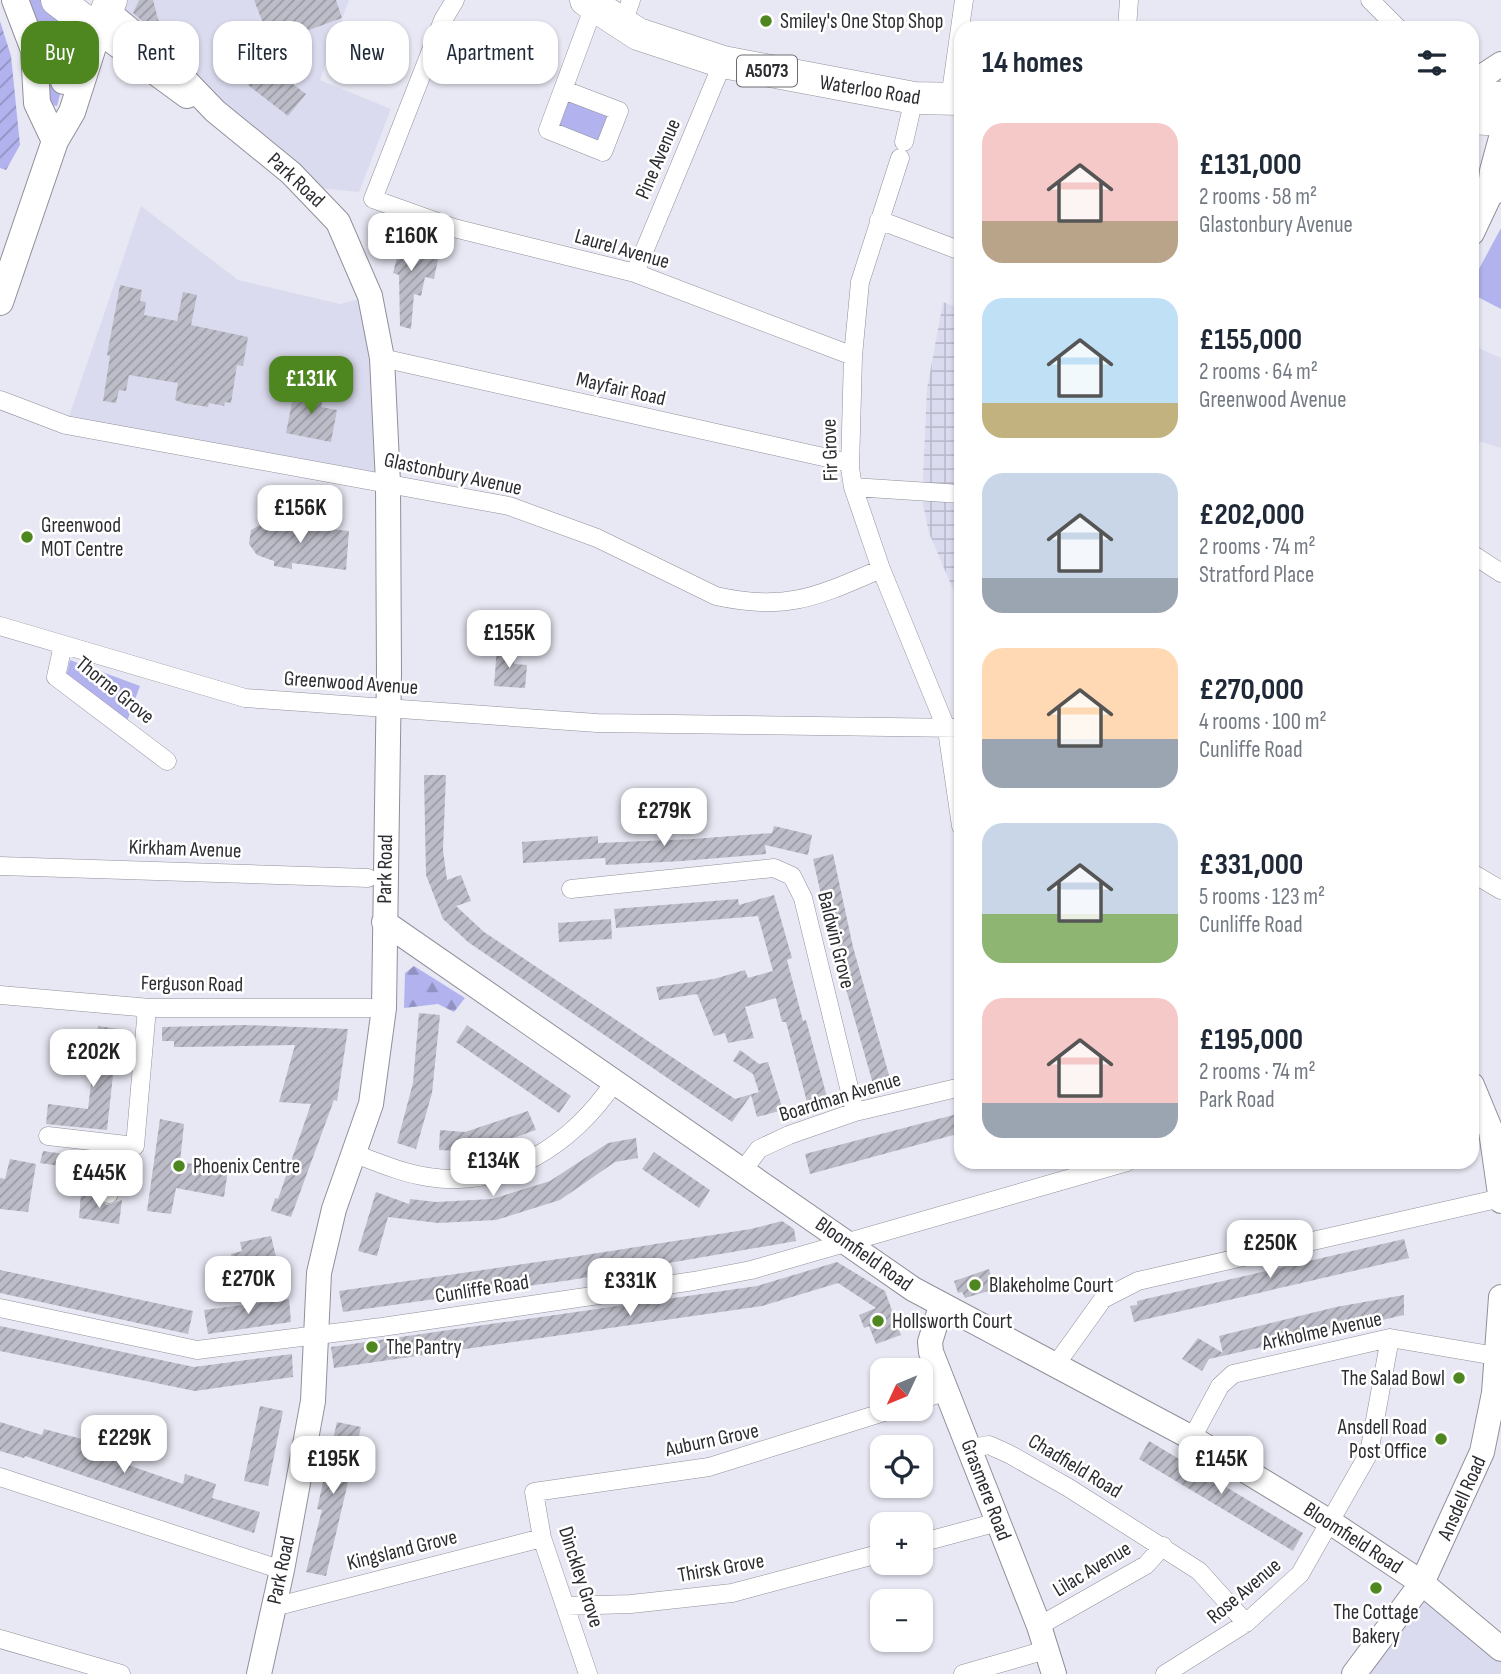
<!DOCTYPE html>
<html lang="en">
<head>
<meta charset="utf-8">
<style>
  body { margin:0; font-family:"Sofia Sans Condensed",sans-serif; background:#f2f2f3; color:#1f2937; height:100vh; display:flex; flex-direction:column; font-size:26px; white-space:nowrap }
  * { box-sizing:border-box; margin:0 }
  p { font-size:23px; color:#747a83 }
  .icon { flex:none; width:38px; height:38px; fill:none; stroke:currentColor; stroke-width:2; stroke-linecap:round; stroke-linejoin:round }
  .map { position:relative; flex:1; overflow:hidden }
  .details { position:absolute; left:954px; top:21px; width:525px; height:1148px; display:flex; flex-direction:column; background:#fff; border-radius:21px; box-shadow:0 2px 5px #0004 }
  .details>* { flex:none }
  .guide { position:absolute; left:21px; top:21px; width:665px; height:63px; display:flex; gap:14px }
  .needle { width:46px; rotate:226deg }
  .controls { position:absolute; left:870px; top:1358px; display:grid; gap:14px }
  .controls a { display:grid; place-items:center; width:63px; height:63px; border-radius:14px; background:#fff; box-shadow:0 2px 5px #0004; font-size:35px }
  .price { position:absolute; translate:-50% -60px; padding:0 16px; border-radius:14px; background:#fff; color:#222; font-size:23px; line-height:46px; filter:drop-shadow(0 2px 4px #0008) }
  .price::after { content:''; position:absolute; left:50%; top:42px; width:21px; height:16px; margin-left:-10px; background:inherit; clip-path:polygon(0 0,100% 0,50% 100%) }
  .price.active { background:#4e8620; color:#fff }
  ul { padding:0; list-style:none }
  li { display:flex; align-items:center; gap:21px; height:175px; padding:0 28px }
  li span { display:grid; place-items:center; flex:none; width:196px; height:140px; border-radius:21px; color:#555 }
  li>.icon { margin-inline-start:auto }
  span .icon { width:84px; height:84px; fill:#fffc; stroke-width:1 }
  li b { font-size:30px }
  h2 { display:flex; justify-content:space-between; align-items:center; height:84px; padding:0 28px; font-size:30px }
  .chip { padding:0 24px; border-radius:21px; background:#fff; box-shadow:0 2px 5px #0004; font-size:24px; line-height:63px }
  .chip.active { background:#4e8620; color:#fff }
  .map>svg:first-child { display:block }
</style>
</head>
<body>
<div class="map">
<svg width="1501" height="1674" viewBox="0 0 1501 1674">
  <defs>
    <pattern id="industrial-grid" width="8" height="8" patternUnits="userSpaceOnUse" patternTransform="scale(1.75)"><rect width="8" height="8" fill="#dbdbef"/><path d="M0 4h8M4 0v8" fill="none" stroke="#bcbccd"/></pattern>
    <pattern id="forest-firs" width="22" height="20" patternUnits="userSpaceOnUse" patternTransform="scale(1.75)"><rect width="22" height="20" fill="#b2b3ee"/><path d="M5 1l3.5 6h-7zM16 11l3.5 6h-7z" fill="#9192c1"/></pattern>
    <pattern id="garden-furrows" width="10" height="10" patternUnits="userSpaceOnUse" patternTransform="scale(1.75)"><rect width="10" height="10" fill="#b2b3ee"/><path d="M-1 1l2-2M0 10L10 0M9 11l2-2" fill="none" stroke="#9192c1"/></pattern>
    <pattern id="building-hatch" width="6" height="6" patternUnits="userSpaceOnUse" patternTransform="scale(1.75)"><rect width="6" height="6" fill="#bdbdc9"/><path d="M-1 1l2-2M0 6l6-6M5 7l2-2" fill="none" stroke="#9a9aa4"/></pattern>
  </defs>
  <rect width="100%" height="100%" fill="#e8e8f4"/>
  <path fill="#dbdbef" d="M111 0H349L320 80 391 109 359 192 306 187Z
    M141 206 238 280 340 304 370 296 388 483 66 425Z
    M1472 345 1501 358V448L1472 439Z
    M1422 1583 1501 1649V1674H1354Z"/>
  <path fill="url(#industrial-grid)" d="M943 302 961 309V608L929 533 922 499 927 389Z"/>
  <path fill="#b2b3ee" d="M15 0H57L80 18 57 106 37 103Z
    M564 90 619 111 603 152 548 130Z
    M1501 228V309L1472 294V282Z
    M70 660 140 686 126 724 66 677Z"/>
  <path fill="url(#forest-firs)" d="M414 966 465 998 454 1012 438 1004 404 1008 405 973Z"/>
  <path fill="url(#garden-furrows)" d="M0 21 11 56 20 145 6 170 0 168Z"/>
  <path fill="url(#building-hatch)" d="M139 0H153L160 26 155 32 133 13Z
    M254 0H336L342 18 271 44Z
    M265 63 306 94 288 116 248 85Z
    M392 235 427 243 424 256 438 259 434 279 425 277 421 296 414 294 411 329 400 326 399 275 393 273 397 257 387 254Z
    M120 285 142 290 140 301 146 302 144 315 177 321 183 292 197 295 191 325 248 337 243 366 237 365 231 403 225 402 224 406 209 403 208 407 183 403 175 400 178 383 129 375 126 391 119 390 116 403 103 401 110 356 107 355Z
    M295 387 324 392 321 407 337 410 331 442 286 433Z
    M280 516 295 518 294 525 349 531 346 570 292 563V569L274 566V561L257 555 249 544 251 530 265 522 278 523Z
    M497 647 515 648 514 664 527 665 525 688 494 686Z
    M424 775H446L443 850 447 880 461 875 471 901 456 906 484 932 735 1099 759 1092 753 1074 733 1061 740 1050 759 1064 768 1062 783 1110 757 1117 751 1095 732 1122 468 942 443 919 426 875Z
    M774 826 812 835 808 855 765 845 766 854 682 861 606 865 605 858 523 863 522 842 598 836V843L693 839 772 833Z
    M833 854 853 947 890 1079 873 1084 846 989 850 988 835 934 830 935 813 859Z
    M774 895 792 958 787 960 803 1021 806 1020 827 1097 807 1102 786 1022H782L776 998 745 1007 754 1038 728 1043 725 1033 714 1036 697 994 659 1000 656 987 714 979 745 970 748 978 773 971 758 916 616 928 614 909 738 899 739 905Z
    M611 919 612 939 559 942 558 923Z
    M419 1013 440 1015 432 1093 416 1149 397 1143 413 1083Z
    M245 1025 348 1029 337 1101 334 1100 291 1217 271 1211 275 1198 278 1199 311 1104 279 1102 295 1045 185 1047H174V1041H162V1027Z
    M467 1025 571 1096 559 1113 456 1042Z
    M98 1026 118 1029 107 1130 46 1124 48 1104 88 1109Z
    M528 1111 536 1130 473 1152 439 1150 440 1130 465 1132Z
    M961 1113V1133L810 1174 805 1154Z
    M160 1119 184 1124 180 1162 228 1169 224 1197 176 1188 171 1214 147 1211Z
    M636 1138 638 1158 615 1162 560 1200 496 1220 438 1223 388 1217 377 1256 358 1251 376 1192 409 1204 410 1199 436 1202 492 1199 550 1181 608 1143Z
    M43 1151 101 1159 100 1172 40 1163Z
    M654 1152 710 1190 699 1208 642 1169Z
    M10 1159 36 1164 28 1212 0 1209V1178L5 1179Z
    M81 1194 98 1197 107 1205 122 1200 119 1224 79 1218Z
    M782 1221 794 1229 796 1241 571 1280 343 1312 339 1291 579 1256 751 1229Z
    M271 1236 276 1257 233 1266 231 1254 242 1251 240 1242Z
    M1404 1239 1409 1258 1134 1322 1130 1306 1137 1305V1301Z
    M837 1262 885 1291 901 1335 876 1344 869 1326 864 1328 859 1315 876 1308 838 1283 762 1306 334 1368 331 1347 757 1286Z
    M989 1269 995 1289 965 1298 962 1292 958 1293 954 1281Z
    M0 1270 193 1311 188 1334 0 1293Z
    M1404 1295V1315L1209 1359 1202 1371 1182 1359 1198 1338 1223 1353 1219 1336 1336 1307Z
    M289 1299 291 1322 208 1334 204 1310Z
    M0 1326 194 1367 292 1354 293 1377 195 1391 0 1351Z
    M260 1406 283 1411 268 1486 244 1481Z
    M0 1422 42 1435 44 1429 93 1442 90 1452 183 1484 185 1474 216 1484 212 1498 260 1512 254 1533 25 1456 24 1458 0 1451Z
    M337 1422 361 1427 326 1576 306 1572 322 1510 317 1509Z
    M1149 1441 1303 1533 1293 1551 1139 1459Z"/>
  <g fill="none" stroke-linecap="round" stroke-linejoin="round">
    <g stroke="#90909b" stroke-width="19">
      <path id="street" d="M455 0 443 20 373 199 454 228 635 273 853 356
        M1370 0 1398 28
        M622 26 631 0
        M1127 28 1129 0
        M564 90 619 111 603 152 548 130 594 6
        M950 99 964 0
        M904 142 914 98
        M900 158 860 282 853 356 850 468 853 487 881 569 947 730 961 826
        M879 220 961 251
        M635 273 723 62
        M382 358 850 463
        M0 400 66 425 509 506 597 538 716 596C787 612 818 596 881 569
        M853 487 961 494
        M1472 554 1501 573
        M0 626 245 698 597 723 961 728
        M63 645 56 677 167 761
        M0 866 368 878
        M1472 873 1501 890
        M571 889 774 868 792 876 803 898 855 1112
        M0 995 150 1008H384
        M48 1136 135 1146 147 1008
        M355 1154C379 1163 402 1173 428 1177 504 1190 574 1143 615 1081
        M744 1169 759 1149 789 1135 855 1112 961 1087
        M109 1194 114 1144
        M0 1308 197 1350 382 1327 694 1281 751 1270 1127 1162
        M1057 1363 1103 1299 1138 1281 1501 1198
        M920 1400 947 1391
        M1192 1438 1220 1386 1233 1374 1390 1338 1501 1357
        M971 1448 989 1445 1009 1454 1069 1488 1199 1571 1246 1623
        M0 1477 282 1570
        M920 1543 998 1522
        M565 1606 631 1604 732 1593 882 1553
        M274 1607 542 1538
        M1039 1626 1146 1565 1163 1546
        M0 1639 121 1674
        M588 1674 542 1538 534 1492 709 1467 894 1409
        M963 1674 1046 1650
        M1165 1674 1246 1623 1300 1574 1369 1453 1390 1338"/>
    </g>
    <g stroke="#90909b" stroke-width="26">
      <path id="secondary" d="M106 10 165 59 215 111 291 173 338 222 370 296 382 358 388 483 389 673 384 1008 371 1104 334 1209 319 1273 313 1401 282 1570 259 1674
        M98 31 187 96
        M1472 83 1501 64
        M1489 197 1492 171 1501 138
        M1472 233 1489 197 1499 186
        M384 922 913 1289 1192 1438 1330 1522 1422 1583 1501 1649
        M1472 1085 1491 1131 1501 1201
        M941 1306 930 1342 931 1352 1039 1626 1054 1674
        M1354 1674 1422 1583 1482 1452 1494 1393 1501 1297"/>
    </g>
    <g stroke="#90909b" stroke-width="28">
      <path id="primary" d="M15 0 34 50 37 103 55 141
        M64 81 80 18
        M0 302 55 141 72 112 98 31"/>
    </g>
    <g stroke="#90909b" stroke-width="33">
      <path id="highway" d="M57 0 98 31 111 0
        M586 0 638 34 723 62 914 98 961 99
        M1472 96 1501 98
        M1472 118 1501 120"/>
    </g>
    <use href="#street" stroke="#fff" stroke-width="18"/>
    <use href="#secondary" stroke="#fff" stroke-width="24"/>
    <use href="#primary" stroke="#fff" stroke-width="26"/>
    <use href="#highway" stroke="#fff" stroke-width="32"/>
  </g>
  <g fill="#4e8620" stroke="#fff" stroke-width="2.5">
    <circle cx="766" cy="21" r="7"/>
    <circle cx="27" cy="537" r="7"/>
    <circle cx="179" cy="1166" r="7"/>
    <circle cx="975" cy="1285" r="7"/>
    <circle cx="878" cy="1321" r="7"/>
    <circle cx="372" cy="1347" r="7"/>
    <circle cx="1459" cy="1378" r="7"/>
    <circle cx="1441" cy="1439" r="7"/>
    <circle cx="1376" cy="1588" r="7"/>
  </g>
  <g text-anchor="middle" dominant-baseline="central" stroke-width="5" stroke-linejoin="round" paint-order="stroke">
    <rect fill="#fff" stroke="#6b6b6f" stroke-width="2" x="737" y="55.5" width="60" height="31" rx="5"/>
    <g font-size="19" font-weight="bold" fill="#2c2c31">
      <text x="767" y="71">A5073</text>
    </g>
    <g font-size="21" fill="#2c2c31" stroke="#fff" text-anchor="start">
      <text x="780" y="21">Smiley's One Stop Shop</text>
      <text x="41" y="525">Greenwood<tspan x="41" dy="24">MOT Centre</tspan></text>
      <text x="193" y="1166">Phoenix Centre</text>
      <text x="989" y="1285">Blakeholme Court</text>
      <text x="892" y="1321">Hollsworth Court</text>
      <text x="386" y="1347">The Pantry</text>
      <text x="1445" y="1378" text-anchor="end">The Salad Bowl</text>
      <text x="1427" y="1427" text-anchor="end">Ansdell Road<tspan x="1427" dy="24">Post Office</tspan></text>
      <text x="1376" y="1612" text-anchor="middle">The Cottage<tspan x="1376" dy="24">Bakery</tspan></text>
    </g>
    <g font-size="21" fill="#2c2c31" stroke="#fff">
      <text transform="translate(870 90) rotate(9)">Waterloo Road</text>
      <text transform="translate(658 159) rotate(-67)">Pine Avenue</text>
      <text transform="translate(296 180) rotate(43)">Park Road</text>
      <text transform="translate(622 249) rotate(16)">Laurel Avenue</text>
      <text transform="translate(621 389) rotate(13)">Mayfair Road</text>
      <text transform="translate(830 450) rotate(-92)">Fir Grove</text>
      <text transform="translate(453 474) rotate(12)">Glastonbury Avenue</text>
      <text transform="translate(351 683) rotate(4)">Greenwood Avenue</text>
      <text transform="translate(115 690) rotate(39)">Thorne Grove</text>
      <text transform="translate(185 849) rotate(2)">Kirkham Avenue</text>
      <text transform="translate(385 869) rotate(-89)">Park Road</text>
      <text transform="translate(836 940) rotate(76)">Baldwin Grove</text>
      <text transform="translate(192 984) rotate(1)">Ferguson Road</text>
      <text transform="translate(840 1097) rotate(-17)">Boardman Avenue</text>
      <text transform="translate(864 1254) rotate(35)">Bloomfield Road</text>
      <text transform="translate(482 1289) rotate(-9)">Cunliffe Road</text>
      <text transform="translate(1322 1331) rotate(-12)">Arkholme Avenue</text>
      <text transform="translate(712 1440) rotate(-12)">Auburn Grove</text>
      <text transform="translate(1075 1466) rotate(31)">Chadfield Road</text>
      <text transform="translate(986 1490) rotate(69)">Grasmere Road</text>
      <text transform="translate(1462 1498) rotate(-66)">Ansdell Road</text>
      <text transform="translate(1353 1538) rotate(33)">Bloomfield Road</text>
      <text transform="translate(402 1550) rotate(-14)">Kingsland Grove</text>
      <text transform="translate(721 1568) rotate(-10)">Thirsk Grove</text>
      <text transform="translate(1092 1569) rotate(-31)">Lilac Avenue</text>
      <text transform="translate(281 1570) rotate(-78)">Park Road</text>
      <text transform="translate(581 1577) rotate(72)">Dinckley Grove</text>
      <text transform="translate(1244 1591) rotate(-40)">Rose Avenue</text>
    </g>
  </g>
</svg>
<div class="controls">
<a><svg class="needle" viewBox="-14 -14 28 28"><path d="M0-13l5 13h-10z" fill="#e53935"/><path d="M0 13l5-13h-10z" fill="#747a83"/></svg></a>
<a><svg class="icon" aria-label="locate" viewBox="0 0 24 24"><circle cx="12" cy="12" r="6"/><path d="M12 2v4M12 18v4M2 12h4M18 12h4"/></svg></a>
<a>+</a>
<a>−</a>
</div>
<b class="price" style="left:411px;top:273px">£160K</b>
<b class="price active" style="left:311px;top:416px">£131K</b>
<b class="price" style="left:300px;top:545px">£156K</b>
<b class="price" style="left:509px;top:670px">£155K</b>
<b class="price" style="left:664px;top:848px">£279K</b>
<b class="price" style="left:93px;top:1089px">£202K</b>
<b class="price" style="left:493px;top:1198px">£134K</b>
<b class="price" style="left:99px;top:1210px">£445K</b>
<b class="price" style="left:1270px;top:1280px">£250K</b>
<b class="price" style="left:248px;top:1316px">£270K</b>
<b class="price" style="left:630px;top:1318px">£331K</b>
<b class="price" style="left:124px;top:1475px">£229K</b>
<b class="price" style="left:333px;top:1496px">£195K</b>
<b class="price" style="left:1221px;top:1496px">£145K</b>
<div class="guide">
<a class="chip active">Buy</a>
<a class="chip">Rent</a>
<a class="chip">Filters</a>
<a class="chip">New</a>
<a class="chip">Apartment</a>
</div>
<section class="details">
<h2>14 homes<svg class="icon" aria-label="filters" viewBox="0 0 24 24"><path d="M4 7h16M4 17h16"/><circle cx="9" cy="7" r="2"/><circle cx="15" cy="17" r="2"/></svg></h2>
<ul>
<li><span style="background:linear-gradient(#f6c9c9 70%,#b9a48a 0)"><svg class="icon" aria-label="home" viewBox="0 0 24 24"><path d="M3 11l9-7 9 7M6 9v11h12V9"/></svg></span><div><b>£131,000</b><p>2 rooms · 58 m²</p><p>Glastonbury Avenue</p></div></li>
<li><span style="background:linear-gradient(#bfe0f5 75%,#c2b280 0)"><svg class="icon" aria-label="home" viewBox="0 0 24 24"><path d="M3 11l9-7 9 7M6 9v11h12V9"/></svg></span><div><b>£155,000</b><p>2 rooms · 64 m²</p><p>Greenwood Avenue</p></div></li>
<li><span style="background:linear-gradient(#c9d6e8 75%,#9aa5b1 0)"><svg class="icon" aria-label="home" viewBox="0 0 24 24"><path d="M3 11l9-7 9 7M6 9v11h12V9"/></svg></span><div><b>£202,000</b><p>2 rooms · 74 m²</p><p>Stratford Place</p></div></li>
<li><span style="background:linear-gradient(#ffd9b3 65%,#9aa5b1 0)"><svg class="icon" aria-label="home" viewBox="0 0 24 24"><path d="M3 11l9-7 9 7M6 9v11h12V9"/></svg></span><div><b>£270,000</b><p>4 rooms · 100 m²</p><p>Cunliffe Road</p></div></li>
<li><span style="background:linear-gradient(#c9d6e8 65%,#8fb573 0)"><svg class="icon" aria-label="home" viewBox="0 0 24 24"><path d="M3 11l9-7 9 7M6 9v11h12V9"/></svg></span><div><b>£331,000</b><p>5 rooms · 123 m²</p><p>Cunliffe Road</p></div></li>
<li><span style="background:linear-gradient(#f6c9c9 75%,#9aa5b1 0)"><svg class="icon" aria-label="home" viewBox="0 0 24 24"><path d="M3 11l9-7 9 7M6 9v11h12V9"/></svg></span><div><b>£195,000</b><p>2 rooms · 74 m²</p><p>Park Road</p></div></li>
</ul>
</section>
</div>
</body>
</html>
